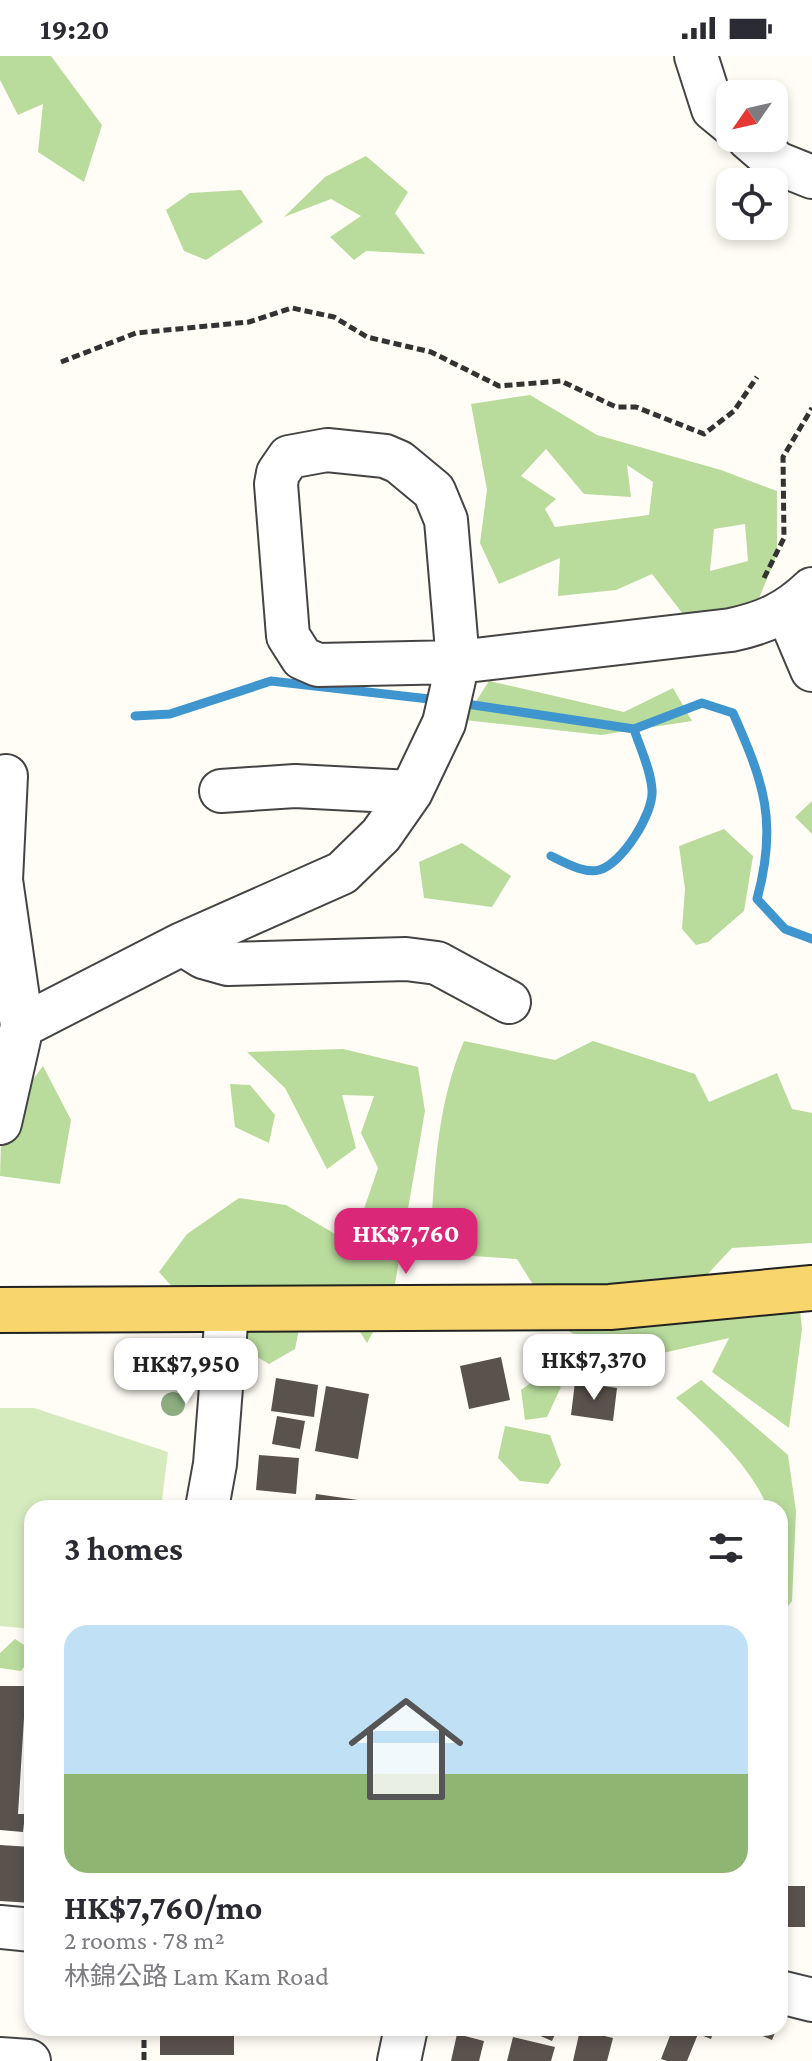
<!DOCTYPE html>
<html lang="en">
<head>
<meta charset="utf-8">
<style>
  body { margin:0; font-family:"Crimson Pro","Noto Sans TC",serif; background:#f2f2f3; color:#2b2b33; height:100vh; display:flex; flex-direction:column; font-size:30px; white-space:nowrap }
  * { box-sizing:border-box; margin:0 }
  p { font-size:26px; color:#7c7c81 }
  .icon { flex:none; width:44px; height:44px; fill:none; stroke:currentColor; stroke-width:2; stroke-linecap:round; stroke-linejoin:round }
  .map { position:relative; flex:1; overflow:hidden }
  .details { position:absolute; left:24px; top:1444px; width:764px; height:536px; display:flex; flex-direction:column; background:#fff; border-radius:24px; box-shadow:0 4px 12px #0003 }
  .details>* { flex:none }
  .needle { width:52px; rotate:236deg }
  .fabs { position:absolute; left:716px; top:24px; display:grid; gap:16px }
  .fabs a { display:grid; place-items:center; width:72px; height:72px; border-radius:16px; background:#fff; box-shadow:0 4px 12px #0003; font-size:40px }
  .price { position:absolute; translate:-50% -68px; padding:0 18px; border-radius:16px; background:#fff; color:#222; font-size:26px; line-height:52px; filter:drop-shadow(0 2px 4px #0008) }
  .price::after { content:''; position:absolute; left:50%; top:48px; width:24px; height:18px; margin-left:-12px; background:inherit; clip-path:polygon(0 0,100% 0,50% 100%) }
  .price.selected { background:#db2777; color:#fff }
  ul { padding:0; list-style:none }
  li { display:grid; align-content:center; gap:16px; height:424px; padding:0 40px }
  li span { display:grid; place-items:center; height:248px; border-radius:24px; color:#555 }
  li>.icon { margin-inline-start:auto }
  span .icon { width:144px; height:144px; fill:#fffc; stroke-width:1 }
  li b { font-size:34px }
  h2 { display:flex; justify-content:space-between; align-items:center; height:96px; padding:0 40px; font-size:34px }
  .status { display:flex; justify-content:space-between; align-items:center; height:56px; padding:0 40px; background:#fff; direction:ltr }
  .status svg { height:22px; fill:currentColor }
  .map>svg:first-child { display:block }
</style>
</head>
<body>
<div class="status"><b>19:20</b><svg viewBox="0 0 49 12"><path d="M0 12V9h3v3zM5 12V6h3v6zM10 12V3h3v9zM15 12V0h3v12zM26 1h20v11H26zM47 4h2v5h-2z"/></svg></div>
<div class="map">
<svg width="812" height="2005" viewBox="0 0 812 2005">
  <rect width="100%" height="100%" fill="#fffdf5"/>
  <path fill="#d5ebbd" d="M0 1352H34L168 1396 161 1452H32V1573L0 1570Z"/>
  <path fill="#b9dc9c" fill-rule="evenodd" d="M0 0H51L102 69 84 126 38 96 43 48 18 59 0 24Z
    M366 100 408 136 395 157 425 198 366 195 354 204 330 181 361 160 331 143 284 161 325 121Z
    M241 134 263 166 206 204 184 195 166 154 190 137Z
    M530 339 597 379 721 414 777 435V498L753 557 683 558 652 518 616 534 558 540 560 502 499 528 480 487 487 434 471 348ZM546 393 584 438 631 441 627 409 653 426 649 459 555 471 545 453 556 443 521 420ZM745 468 748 505 710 515 714 473Z
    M489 625 624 656 673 632 692 665 601 679 464 664Z
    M812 745V778L795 761Z
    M724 773 753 800 744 855 708 886 696 889 682 873 685 833 679 790Z
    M462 787 511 820 492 851 424 842 419 806Z
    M464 985 555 1004 593 985 695 1018 709 1046 777 1017 792 1053 812 1057V1187L732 1192 701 1225 799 1243 802 1273 789 1372 712 1316 729 1282 623 1306 558 1269 517 1203 430 1197C434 1125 435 1053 464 985Z
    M343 993 418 1011 425 1055 393 1239 367 1287 352 1263 301 1264 295 1293 269 1308 209 1272 159 1216 187 1178 239 1142 286 1149 352 1188 378 1112 361 1077 374 1040 342 1039 356 1092 327 1113 285 1032 247 996Z
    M43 1010 71 1064 60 1128 0 1120 1 1086 23 1068 20 1041Z
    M230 1028 250 1029 275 1059 269 1087 235 1071Z
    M539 1321 561 1331 547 1361 525 1364 521 1334Z
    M701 1324 788 1399 796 1456 792 1545 780 1560V1452H767C756 1415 704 1367 676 1342Z
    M505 1370 550 1379 561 1409 548 1428 520 1425 498 1402Z
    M15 1583 32 1594V1600L21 1615 0 1612V1597Z"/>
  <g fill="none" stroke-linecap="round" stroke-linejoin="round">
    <path stroke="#3f96cf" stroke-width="9" d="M460 647 634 673 702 647 733 657C764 727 778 766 757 843L785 873 812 883
      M135 660 170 658 271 625 438 644
      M551 800C564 806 584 818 599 814 622 808 654 757 652 734 651 714 640 692 634 673"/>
  </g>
  <path fill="#5a524d" d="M501 1301 510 1344 469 1353 460 1310Z
    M276 1322 318 1329 314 1361 271 1355Z
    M575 1326 617 1332 613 1365 571 1359Z
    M326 1330 369 1338 358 1403 315 1395Z
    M277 1360 305 1365 300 1393 272 1388Z
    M259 1399 299 1402 296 1438 256 1434Z
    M316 1438 358 1444 357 1452H314Z
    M255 1444 295 1447 294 1452H254Z
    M754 1447V1452H718V1448Z
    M0 1630H26L18 1758H25L23 1776 0 1774Z
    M0 1789 32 1791V1847L0 1845Z
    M780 1830H805V1871H780Z
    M160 1972H234V1999H160Z
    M522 1972H558L552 1985Z
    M673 1972H715L711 1983 698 1978 687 2005H667L661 2003Z
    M743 1972H777L772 1984Z
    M580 1974 613 1982 607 2005H573Z
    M457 1978 484 1985 479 2005H451Z
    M513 1981 555 1991 551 2005H507Z"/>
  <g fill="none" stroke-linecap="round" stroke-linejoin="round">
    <g stroke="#444" stroke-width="46">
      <path id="minor" d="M696 0 713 53 730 67
        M748 82 777 107 812 121
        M787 555 812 614
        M221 735 295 730 411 736
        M182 888 203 901 228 908 406 903 437 907 509 946
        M22 970 182 888 342 817 381 779 411 736 444 667 458 606 446 464 434 435 399 406 385 400 327 394 289 401 278 417 276 428 288 580 302 602 318 609 458 606 731 574C764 567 787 557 812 533
        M0 1067 22 970 1 824 6 720
        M207 1452 215 1408 227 1255
        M0 1871 32 1874
        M780 1936 812 1944
        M0 2003 29 2005
        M399 2005 406 1972"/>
    </g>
    <g stroke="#222" stroke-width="48">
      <path id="major" d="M0 1254 610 1251 812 1232"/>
    </g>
    <path stroke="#333" stroke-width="5" stroke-dasharray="8 4" stroke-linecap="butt" d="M61 306 136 277 249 266 292 252 334 261 367 281 431 296 499 330 561 325 616 351H636L704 378 734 355 757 321
      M764 522 784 482 783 401 812 352
      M534 1292 572 1291
      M135 1333 150 1299 148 1287
      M144 1972V2005"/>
    <use href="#minor" stroke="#fff" stroke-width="42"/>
    <use href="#major" stroke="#f9d66b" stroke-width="44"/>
  </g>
  <circle fill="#8dad7f" cx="173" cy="1348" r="12"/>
</svg>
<div class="fabs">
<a><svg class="needle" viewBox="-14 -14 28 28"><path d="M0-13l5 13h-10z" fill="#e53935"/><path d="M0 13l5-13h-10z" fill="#7c7c81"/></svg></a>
<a><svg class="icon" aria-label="locate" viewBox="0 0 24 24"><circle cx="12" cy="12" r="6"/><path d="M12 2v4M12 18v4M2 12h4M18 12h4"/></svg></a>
</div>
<b class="price selected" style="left:406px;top:1220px">HK$7,760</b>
<b class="price" style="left:594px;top:1346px">HK$7,370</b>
<b class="price" style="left:186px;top:1350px">HK$7,950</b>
<section class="details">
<h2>3 homes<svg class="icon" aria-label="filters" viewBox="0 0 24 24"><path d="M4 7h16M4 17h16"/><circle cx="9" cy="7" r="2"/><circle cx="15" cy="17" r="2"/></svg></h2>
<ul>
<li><span style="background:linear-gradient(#bfe0f5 60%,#8fb573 0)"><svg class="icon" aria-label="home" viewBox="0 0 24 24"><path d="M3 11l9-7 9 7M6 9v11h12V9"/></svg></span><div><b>HK$7,760/mo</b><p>2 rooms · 78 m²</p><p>林錦公路 Lam Kam Road</p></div></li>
</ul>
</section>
</div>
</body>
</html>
